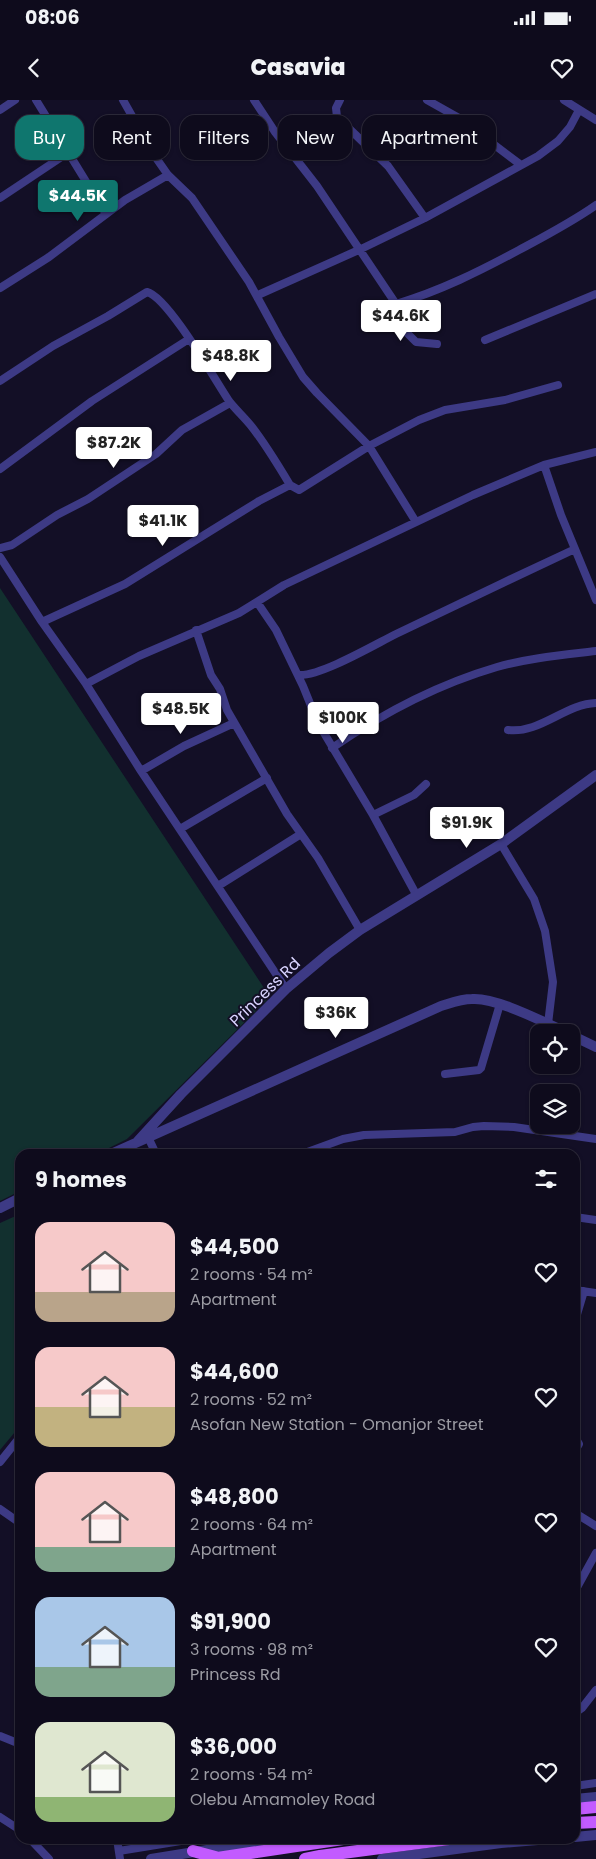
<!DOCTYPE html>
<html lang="en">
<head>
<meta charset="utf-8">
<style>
  body { margin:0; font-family:Poppins,sans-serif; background:#1c1929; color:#f1f3f6; height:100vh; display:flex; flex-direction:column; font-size:19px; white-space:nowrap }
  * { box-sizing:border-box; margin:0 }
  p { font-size:16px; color:#9b9ba3 }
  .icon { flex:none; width:28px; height:28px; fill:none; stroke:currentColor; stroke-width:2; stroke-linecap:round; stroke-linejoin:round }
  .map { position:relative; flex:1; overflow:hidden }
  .sheet { position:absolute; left:15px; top:1049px; width:565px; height:695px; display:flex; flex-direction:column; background:#0e0b1c; border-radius:15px; box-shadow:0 1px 4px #0004,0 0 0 1px #2e2b3b }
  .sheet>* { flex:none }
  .guide { position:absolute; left:15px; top:15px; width:566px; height:45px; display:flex; gap:10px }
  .controls { position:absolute; left:530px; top:924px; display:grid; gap:10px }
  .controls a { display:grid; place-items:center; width:50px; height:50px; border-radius:10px; background:#0e0b1c; box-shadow:0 1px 4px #0004,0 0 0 1px #2e2b3b; font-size:25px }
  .price { position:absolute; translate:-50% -42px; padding:0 11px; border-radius:5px; background:#fff; color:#222; font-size:16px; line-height:32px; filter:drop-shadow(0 1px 2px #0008) }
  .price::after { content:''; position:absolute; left:50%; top:30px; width:15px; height:11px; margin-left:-8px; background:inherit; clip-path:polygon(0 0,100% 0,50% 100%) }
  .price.on { background:#0f766e; color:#fff }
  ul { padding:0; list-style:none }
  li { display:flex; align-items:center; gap:15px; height:125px; padding:0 20px }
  li span { display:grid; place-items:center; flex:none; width:140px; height:100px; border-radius:15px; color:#555 }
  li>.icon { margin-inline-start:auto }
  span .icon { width:60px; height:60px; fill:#fffc; stroke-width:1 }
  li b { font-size:21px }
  h2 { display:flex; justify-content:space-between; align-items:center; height:60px; padding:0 20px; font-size:21px }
  .pill { padding:0 18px; border-radius:15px; background:#0e0b1c; box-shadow:0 1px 4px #0004,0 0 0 1px #2e2b3b; font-size:18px; line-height:45px }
  .pill.on { background:#0f766e; color:#fff }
  .status { display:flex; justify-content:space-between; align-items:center; height:35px; padding:0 25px; background:#0e0b1c; direction:ltr }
  .status svg { height:14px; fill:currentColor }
  header { display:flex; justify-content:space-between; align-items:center; height:65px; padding:0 20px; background:#0e0b1c; font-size:22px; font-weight:800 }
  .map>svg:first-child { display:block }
</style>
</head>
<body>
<div class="status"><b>08:06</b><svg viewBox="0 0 49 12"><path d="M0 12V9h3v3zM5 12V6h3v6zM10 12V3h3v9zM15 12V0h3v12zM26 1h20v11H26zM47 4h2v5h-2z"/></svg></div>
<header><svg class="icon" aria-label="back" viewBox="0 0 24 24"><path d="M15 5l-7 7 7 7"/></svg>Casavia<svg class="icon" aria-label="heart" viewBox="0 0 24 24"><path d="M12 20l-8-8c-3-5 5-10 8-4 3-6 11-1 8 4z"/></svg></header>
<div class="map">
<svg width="596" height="1759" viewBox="0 0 596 1759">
  <rect width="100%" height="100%" fill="#130f26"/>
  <path fill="#12302f" d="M0 488 270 897 127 1039 97 1054H20V1091L0 1101Z
    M20 1114V1326L0 1350V1123Z"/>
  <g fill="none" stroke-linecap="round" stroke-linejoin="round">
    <path stroke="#3d3a85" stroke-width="8" d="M36 0 106 114
      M123 0 154 55 168 75 192 98 249 182 279 237 303 277 317 293 369 346 416 422
      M254 0 275 32 317 86 396 204C440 191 480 171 519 150 545 136 572 122 596 105
      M340 0 336 8 337 17 388 66 425 118
      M427 0 459 18 521 65
      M564 0 596 20
      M0 10 15 0
      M0 98 69 52
      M0 188 49 157 125 100 168 75
      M258 195 361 149 425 118 538 56 558 41 570 27 579 10
      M396 204 407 233 416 242 437 244
      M485 240 596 194
      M0 281 53 246 108 216 147 192C168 197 215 280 229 301 236 310 245 318 252 327 266 345 278 365 290 385L299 390 369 346 419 320 445 310 505 300 558 285
      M544 365 561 415 596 500
      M0 369 92 301 189 239
      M0 448 12 445 57 415 88 399 156 354 182 330 230 303
      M0 457 42 522 86 584 141 671 286 889
      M257 502 276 530 303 586 318 623 373 715 417 796
      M42 522 125 484 259 401 290 385
      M196 530 211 575 220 589 227 610 287 714 318 758 360 830
      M299 575C321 576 374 545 396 534 456 505 515 477 575 449
      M86 584 139 556 239 513 284 485 473 395 544 365 596 352
      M508 630C540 634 565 604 596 603
      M332 648C383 613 439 584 497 567 529 558 563 555 596 551
      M141 671 184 646 234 623
      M373 715 414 695 426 684
      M180 729 267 678
      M501 744 534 799 545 831 553 882 548 924
      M218 786 301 734
      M445 974 479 970 481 968 500 904
      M148 1037 156 1054
      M302 1054 343 1039 364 1035 455 1032 473 1027 484 1026 514 1027 596 1039
      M575 1117 596 1120
      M575 1190 596 1193
      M575 1221 584 1191
      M575 1337 579 1344 575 1351
      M0 1362 20 1337
      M0 1409 20 1423
      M575 1413 596 1426
      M575 1491 596 1453
      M575 1613 582 1608 596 1590
      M0 1636 20 1644
      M575 1686 596 1683
      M0 1717 20 1730
      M30 1739 49 1759
      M117 1739 120 1759
      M119 1751 193 1739"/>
    <path stroke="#3d3a85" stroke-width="10" d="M571 935 596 947
      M138 1041 181 994 286 889 329 853 360 830 501 744 596 675
      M111 1054 441 906C451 903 461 899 472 899 496 897 543 922 566 932
      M0 1108 20 1098
      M575 1699 596 1697
      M575 1737 596 1735
      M151 1759 275 1739
      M382 1759 501 1743 550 1739"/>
    <path stroke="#c25bff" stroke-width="12" d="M575 1709 596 1707
      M575 1723 596 1722
      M193 1751 219 1758
      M211 1759 343 1739
      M305 1759 320 1756 449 1739"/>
  </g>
  <g text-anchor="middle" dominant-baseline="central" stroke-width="4" stroke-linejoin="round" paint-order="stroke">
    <g font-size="16" fill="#d9d4ff" stroke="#130f26">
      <text transform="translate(265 892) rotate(-44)">Princess Rd</text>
    </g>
  </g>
</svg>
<div class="controls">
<a><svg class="icon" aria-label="locate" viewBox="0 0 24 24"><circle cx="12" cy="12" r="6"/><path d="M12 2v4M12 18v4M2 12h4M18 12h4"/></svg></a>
<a><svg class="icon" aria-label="layers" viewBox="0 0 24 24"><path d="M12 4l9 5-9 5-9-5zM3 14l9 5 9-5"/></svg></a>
</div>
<b class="price on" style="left:78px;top:122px">$44.5K</b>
<b class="price" style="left:401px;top:242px">$44.6K</b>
<b class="price" style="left:231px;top:282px">$48.8K</b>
<b class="price" style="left:114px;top:369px">$87.2K</b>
<b class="price" style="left:163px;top:447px">$41.1K</b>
<b class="price" style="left:181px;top:635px">$48.5K</b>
<b class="price" style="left:343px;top:644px">$100K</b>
<b class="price" style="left:467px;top:749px">$91.9K</b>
<b class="price" style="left:336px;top:939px">$36K</b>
<div class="guide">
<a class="pill on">Buy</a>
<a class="pill">Rent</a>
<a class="pill">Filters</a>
<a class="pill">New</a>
<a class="pill">Apartment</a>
</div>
<section class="sheet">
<h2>9 homes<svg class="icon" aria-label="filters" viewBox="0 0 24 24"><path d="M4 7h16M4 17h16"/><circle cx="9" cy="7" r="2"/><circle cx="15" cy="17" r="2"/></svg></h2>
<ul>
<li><span style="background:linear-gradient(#f6c9c9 70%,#b9a48a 0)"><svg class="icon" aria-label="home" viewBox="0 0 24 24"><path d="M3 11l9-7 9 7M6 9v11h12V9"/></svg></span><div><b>$44,500</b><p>2 rooms · 54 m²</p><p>Apartment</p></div><svg class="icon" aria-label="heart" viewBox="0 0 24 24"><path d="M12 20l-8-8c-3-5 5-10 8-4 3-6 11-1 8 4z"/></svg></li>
<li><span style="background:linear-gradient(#f6c9c9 60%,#c2b280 0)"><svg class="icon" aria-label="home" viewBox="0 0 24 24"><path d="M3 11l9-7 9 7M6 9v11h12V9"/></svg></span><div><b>$44,600</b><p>2 rooms · 52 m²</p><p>Asofan New Station - Omanjor Street</p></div><svg class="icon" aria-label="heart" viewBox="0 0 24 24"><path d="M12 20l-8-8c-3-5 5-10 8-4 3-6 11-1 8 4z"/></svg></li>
<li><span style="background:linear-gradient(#f6c9c9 75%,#7fa58c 0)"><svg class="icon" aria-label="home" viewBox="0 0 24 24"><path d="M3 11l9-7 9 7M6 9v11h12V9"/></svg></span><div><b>$48,800</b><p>2 rooms · 64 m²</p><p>Apartment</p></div><svg class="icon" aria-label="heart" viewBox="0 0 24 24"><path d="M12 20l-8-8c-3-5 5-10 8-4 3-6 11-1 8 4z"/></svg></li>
<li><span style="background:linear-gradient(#a9c7e8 70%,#7fa58c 0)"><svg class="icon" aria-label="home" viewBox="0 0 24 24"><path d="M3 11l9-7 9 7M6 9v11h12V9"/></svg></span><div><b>$91,900</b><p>3 rooms · 98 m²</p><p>Princess Rd</p></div><svg class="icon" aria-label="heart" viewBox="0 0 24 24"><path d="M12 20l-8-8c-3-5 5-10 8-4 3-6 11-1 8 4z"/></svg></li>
<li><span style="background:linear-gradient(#dfe7d0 75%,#8fb573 0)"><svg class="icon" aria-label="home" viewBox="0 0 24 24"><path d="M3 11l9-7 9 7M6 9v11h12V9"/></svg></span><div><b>$36,000</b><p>2 rooms · 54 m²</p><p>Olebu Amamoley Road</p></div><svg class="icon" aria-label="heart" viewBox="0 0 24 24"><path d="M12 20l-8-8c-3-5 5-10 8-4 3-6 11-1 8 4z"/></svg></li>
</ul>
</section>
</div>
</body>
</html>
